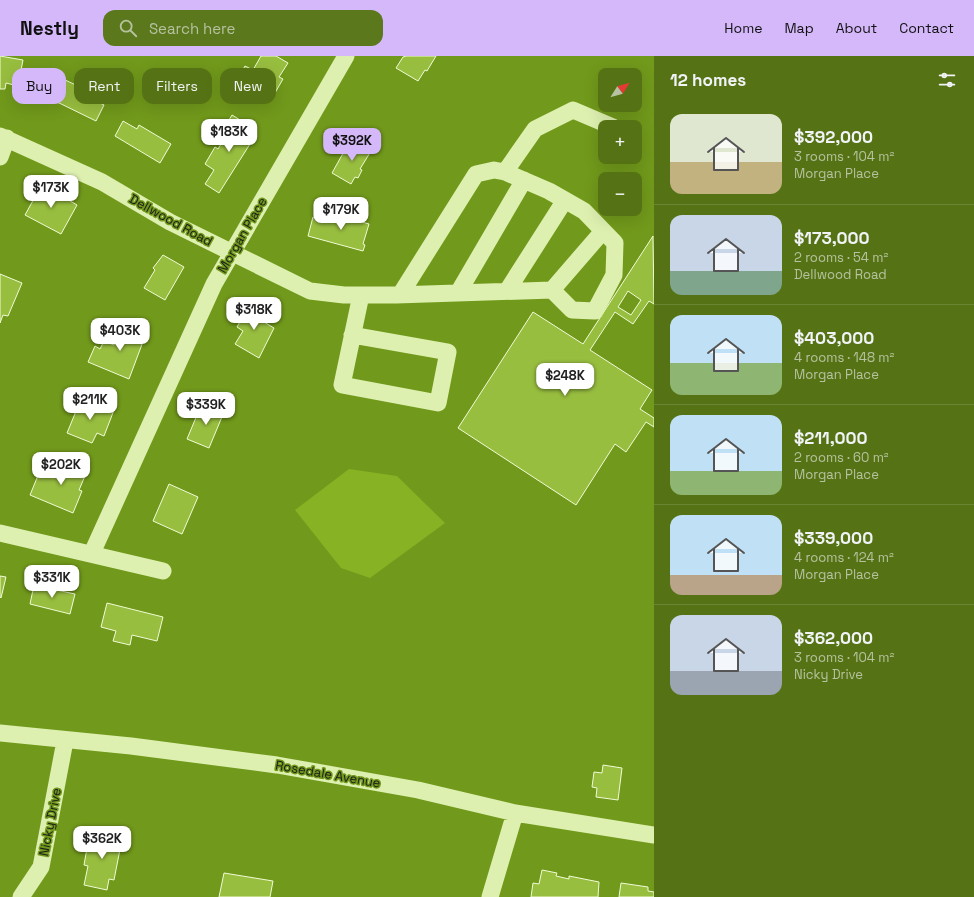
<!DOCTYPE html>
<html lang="en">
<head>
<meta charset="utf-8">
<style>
  body { margin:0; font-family:"Space Grotesk",sans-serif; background:#5b781d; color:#f1f3f6; height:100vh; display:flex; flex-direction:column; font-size:15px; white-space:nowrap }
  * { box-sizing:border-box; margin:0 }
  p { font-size:13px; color:#b6c2a0 }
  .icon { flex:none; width:22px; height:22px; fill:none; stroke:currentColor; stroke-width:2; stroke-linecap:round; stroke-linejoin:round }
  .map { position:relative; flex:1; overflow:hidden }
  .drawer { display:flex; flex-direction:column; background:#557314; width:320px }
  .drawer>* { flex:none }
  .guide { position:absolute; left:12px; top:12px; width:380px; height:36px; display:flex; gap:8px }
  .needle { width:26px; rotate:53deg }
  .controls { position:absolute; left:598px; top:12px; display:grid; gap:8px }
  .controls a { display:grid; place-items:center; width:44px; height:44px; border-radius:8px; background:#557314; box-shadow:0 4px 16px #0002; font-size:20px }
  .price { position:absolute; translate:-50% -34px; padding:0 9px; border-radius:8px; background:#fff; color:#222; font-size:13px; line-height:26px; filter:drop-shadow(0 1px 2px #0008) }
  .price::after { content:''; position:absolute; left:50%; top:24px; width:12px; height:9px; margin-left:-6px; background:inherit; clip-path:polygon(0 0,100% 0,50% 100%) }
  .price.selected { background:#d5b8fa; color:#111 }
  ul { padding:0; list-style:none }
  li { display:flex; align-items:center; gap:12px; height:100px; padding:0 16px }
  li+li { border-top:1px solid #6b8534 }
  li span { display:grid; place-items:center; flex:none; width:112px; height:80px; border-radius:12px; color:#555 }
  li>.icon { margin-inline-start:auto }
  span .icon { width:48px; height:48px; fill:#fffc; stroke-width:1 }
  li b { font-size:17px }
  h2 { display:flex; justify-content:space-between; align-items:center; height:48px; padding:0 16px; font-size:17px }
  .chip { padding:0 14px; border-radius:12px; background:#557314; box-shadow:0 4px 16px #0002; font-size:14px; line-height:36px }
  .chip.selected { background:#d5b8fa; color:#111 }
  header { display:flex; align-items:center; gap:24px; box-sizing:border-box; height:56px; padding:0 20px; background:#d5b8fa; color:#111 }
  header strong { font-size:19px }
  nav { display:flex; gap:22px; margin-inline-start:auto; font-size:14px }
  .search { width:280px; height:36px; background:#5b781d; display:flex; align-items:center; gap:10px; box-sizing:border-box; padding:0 14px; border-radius:12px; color:#b6c2a0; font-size:15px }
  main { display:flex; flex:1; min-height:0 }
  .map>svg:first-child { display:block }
</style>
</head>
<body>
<header>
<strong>Nestly</strong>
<div class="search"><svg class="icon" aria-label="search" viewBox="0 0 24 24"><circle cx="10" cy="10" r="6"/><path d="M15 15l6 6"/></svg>Search here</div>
<nav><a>Home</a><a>Map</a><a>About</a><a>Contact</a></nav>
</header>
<main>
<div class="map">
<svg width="654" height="841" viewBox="0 0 654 841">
  <rect width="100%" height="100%" fill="#71991b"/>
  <path fill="#87b224" d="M349 413 397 420 445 467 370 522 341 512 295 454Z"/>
  <path fill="#98be3f" stroke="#f1fbd7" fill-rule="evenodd" d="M0 0 23 4 18 30 6 27 5 33H0Z
    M261 0H276L288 7 279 21 283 23 272 42 238 22 245 10 253 14Z
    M406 0H436L427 15 425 14 418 25 396 12 403 1Z
    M63 23 95 38 92 43 104 49 96 65 53 44Z
    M232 59 255 73 246 87 250 88 219 137 205 128 214 114 205 108 215 91 218 93 228 77 223 74Z
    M123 65 137 73 139 69 171 88 160 107 115 80Z
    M351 83 371 95 360 113 362 114 358 122 355 121 351 128 332 117Z
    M42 128 77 149 61 178 25 159Z
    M345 156 358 159 356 164 369 168 363 188 365 189 363 195 308 180 313 161 328 165 330 158 344 161Z
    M653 180 654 248 649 245 633 268 615 256 590 294 652 334 640 353 654 362V371L646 366 626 396 615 388 576 449 458 372 533 256 583 288ZM628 235 641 244 631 259 618 251Z
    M163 199 184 211 165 244 144 232 155 214 153 212Z
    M0 218 22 227 8 260 3 259 0 267Z
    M251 246 265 254 259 263 274 272 259 302 235 288 243 275 237 271Z
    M127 267 147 275 129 323 88 306 95 290 100 293 104 285 114 289 116 285 120 286Z
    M81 343 107 354 108 351 114 354 104 380 97 377 92 387 67 377Z
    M202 347 224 356 209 392 187 383Z
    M60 402 88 413 79 434 82 435 73 457 30 439 39 417 53 422Z
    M169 428 198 441 182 478 153 465Z
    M0 520 6 521 1 542 0 541Z
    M34 529 75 538 70 558 30 548Z
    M107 547 163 561 157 585 132 579 130 589 113 585 116 575 101 571Z
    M603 709 622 712 618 744 596 741 597 732 592 731 594 716 602 717Z
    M90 775 122 783 114 824 109 823 107 834 84 829 88 810 84 809Z
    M542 814 557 817 556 820 569 823V820L599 826 598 841H531L533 827 539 828Z
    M224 817 273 825 270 841H219Z
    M621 827 648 831V835L654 836V841H619Z"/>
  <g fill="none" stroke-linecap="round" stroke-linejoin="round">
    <path stroke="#ddf0b0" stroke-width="17" d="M0 80 102 126 170 166 310 235 344 239H396L552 234 603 175
      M0 101 7 82
      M505 116 535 73 573 54 613 71
      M507 235 565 144
      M458 237 524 124
      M400 239 476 118 494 114 505 116 549 135 584 155 615 187 614 219 595 255 572 254 552 234
      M352 279 448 296 438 347 342 329 361 239
      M0 477 163 515
      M92 497 214 228 346 0
      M0 677 131 690 277 709 418 734 515 757 654 779
      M21 841 41 811 65 685
      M490 841 515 757"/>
  </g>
  <g text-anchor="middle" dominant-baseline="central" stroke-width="3" stroke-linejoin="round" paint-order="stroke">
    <g font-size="13" fill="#1d1d1d" stroke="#71991b">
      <text transform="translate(171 164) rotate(29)">Dellwood Road</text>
      <text transform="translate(242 179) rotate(-60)">Morgan Place</text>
      <text transform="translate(328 718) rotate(10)">Rosedale Avenue</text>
      <text transform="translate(50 766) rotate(-79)">Nicky Drive</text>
    </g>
  </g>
</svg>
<div class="controls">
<a><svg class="needle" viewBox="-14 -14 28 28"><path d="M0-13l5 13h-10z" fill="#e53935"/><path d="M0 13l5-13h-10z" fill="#b6c2a0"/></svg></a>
<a>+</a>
<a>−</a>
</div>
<b class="price" style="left:229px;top:97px">$183K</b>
<b class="price selected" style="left:352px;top:106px">$392K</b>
<b class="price" style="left:51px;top:153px">$173K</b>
<b class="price" style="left:341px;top:175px">$179K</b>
<b class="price" style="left:254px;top:275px">$318K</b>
<b class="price" style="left:120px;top:296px">$403K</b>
<b class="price" style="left:565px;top:341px">$248K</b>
<b class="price" style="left:90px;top:365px">$211K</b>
<b class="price" style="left:206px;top:370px">$339K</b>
<b class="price" style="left:61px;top:430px">$202K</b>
<b class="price" style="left:52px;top:543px">$331K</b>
<b class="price" style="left:102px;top:804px">$362K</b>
<div class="guide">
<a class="chip selected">Buy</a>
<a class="chip">Rent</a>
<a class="chip">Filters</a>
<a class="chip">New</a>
</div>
</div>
<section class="drawer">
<h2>12 homes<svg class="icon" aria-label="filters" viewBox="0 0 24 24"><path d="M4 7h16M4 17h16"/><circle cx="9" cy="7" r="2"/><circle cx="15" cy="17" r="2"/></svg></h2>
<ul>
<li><span style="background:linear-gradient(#dfe7d0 60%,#c2b280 0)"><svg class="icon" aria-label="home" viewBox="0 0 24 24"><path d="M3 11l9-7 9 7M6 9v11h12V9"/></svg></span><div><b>$392,000</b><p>3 rooms · 104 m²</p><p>Morgan Place</p></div></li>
<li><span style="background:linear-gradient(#c9d6e8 70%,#7fa58c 0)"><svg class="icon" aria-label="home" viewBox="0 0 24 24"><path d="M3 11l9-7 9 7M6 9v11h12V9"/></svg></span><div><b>$173,000</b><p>2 rooms · 54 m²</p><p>Dellwood Road</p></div></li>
<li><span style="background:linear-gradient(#bfe0f5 60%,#8fb573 0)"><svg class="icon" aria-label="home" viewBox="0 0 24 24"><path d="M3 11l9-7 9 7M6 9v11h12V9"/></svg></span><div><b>$403,000</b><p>4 rooms · 148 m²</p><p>Morgan Place</p></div></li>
<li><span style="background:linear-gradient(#bfe0f5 70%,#8fb573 0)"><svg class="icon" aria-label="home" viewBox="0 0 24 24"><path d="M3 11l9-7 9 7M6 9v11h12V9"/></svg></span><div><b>$211,000</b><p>2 rooms · 60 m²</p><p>Morgan Place</p></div></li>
<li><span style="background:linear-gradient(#bfe0f5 75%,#b9a48a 0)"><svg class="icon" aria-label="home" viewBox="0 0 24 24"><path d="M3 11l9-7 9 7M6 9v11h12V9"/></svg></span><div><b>$339,000</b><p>4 rooms · 124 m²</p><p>Morgan Place</p></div></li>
<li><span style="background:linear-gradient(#c9d6e8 70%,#9aa5b1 0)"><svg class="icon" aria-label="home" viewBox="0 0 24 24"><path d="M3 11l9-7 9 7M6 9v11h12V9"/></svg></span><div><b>$362,000</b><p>3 rooms · 104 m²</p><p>Nicky Drive</p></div></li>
</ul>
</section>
</main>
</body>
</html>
